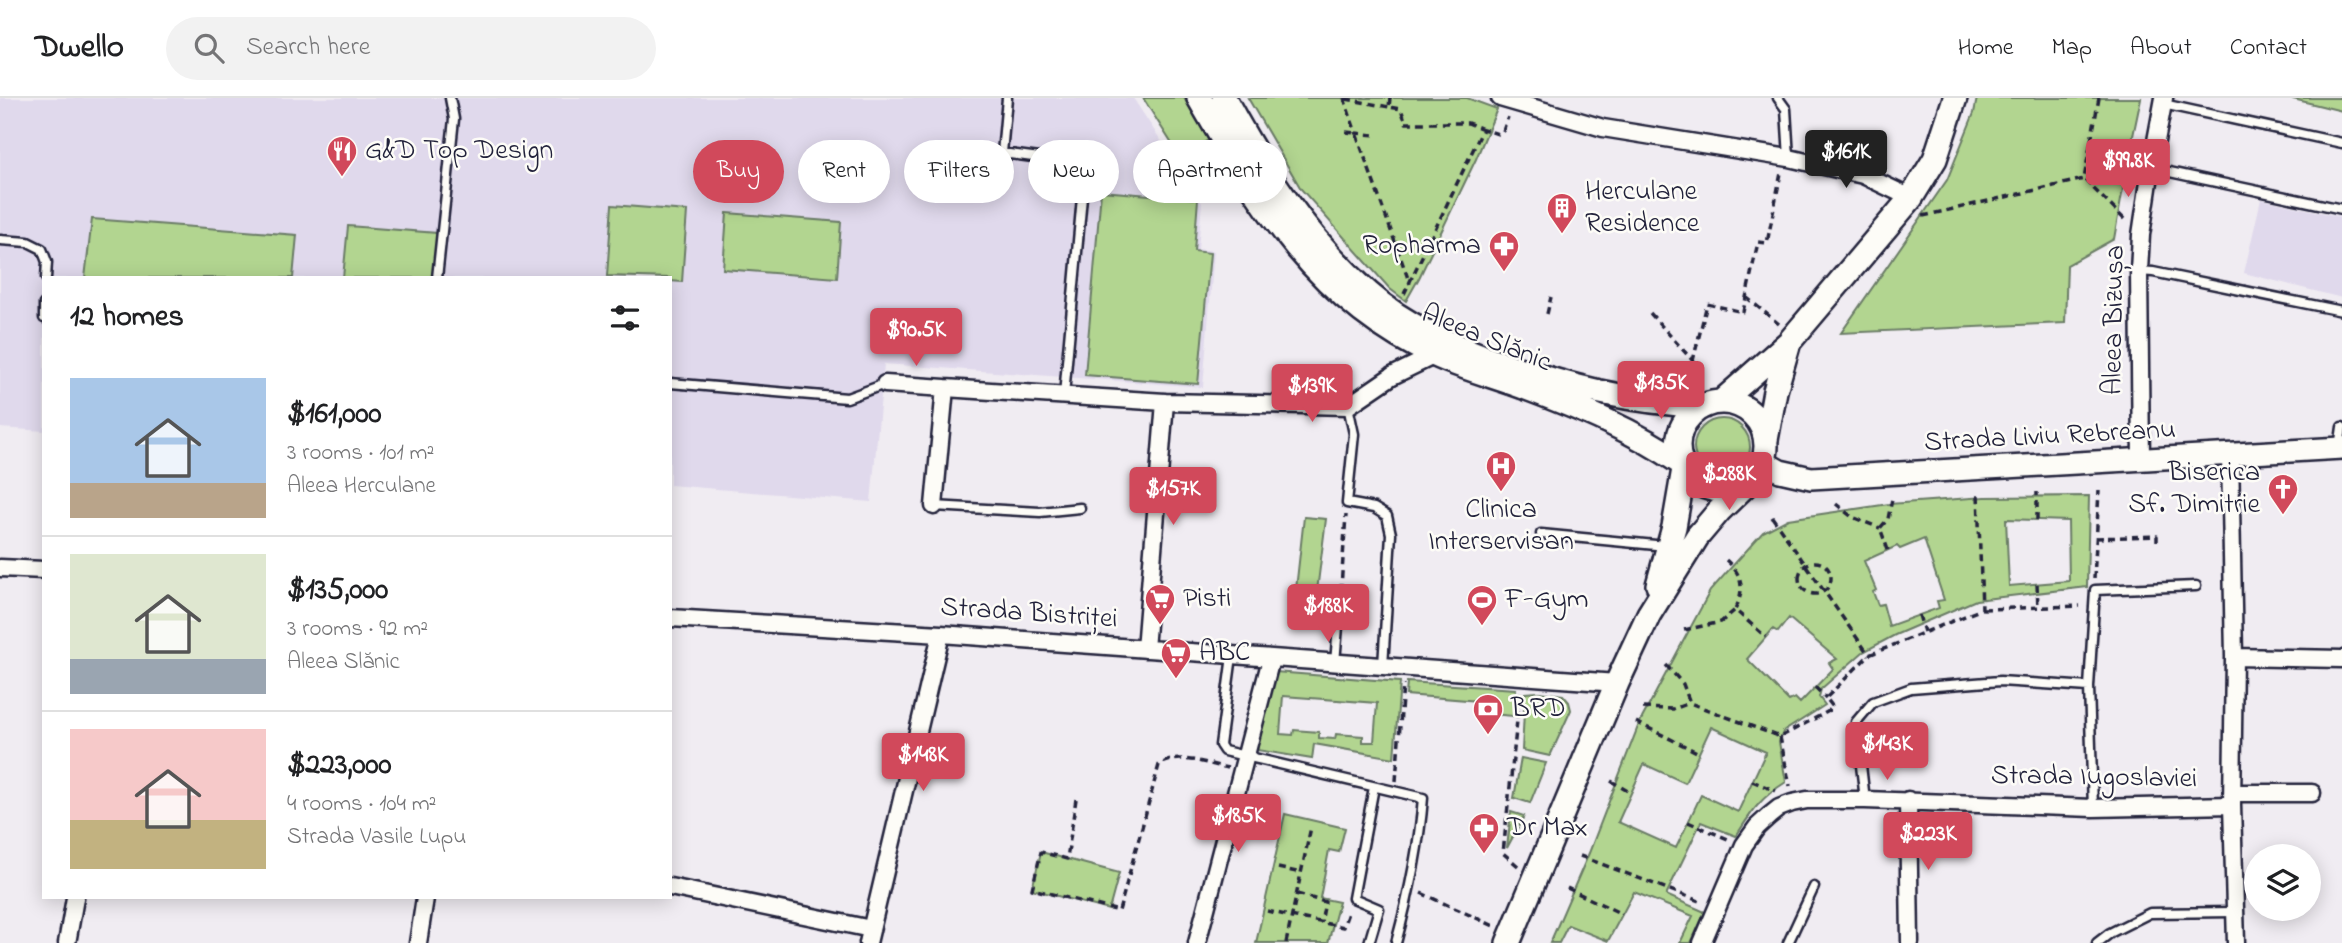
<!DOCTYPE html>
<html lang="en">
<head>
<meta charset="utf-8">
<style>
  body { margin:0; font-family:"Indie Flower",sans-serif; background:#f2f2f2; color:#202124; height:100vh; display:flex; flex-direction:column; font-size:26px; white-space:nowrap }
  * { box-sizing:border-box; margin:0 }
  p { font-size:23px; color:#757577 }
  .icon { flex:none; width:38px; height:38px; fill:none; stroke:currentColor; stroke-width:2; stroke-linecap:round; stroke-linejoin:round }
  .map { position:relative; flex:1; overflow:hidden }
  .panel { position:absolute; left:42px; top:178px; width:630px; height:623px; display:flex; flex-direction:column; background:#fff; border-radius:0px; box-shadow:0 4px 18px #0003 }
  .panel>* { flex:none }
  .top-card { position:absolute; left:693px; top:42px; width:665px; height:63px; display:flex; gap:14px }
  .buttons { position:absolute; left:2244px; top:746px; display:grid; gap:14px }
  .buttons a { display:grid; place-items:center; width:77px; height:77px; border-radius:50%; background:#fff; box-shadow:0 4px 18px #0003; font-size:35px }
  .price { position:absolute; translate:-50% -60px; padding:0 16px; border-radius:7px; background:#d1495b; color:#fff; font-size:23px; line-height:46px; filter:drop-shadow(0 2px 4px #0008) }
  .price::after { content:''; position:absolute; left:50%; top:42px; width:21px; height:16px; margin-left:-10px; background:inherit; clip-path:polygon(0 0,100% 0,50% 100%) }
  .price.current { background:#222; color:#fff }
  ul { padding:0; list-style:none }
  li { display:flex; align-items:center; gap:21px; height:175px; padding:0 28px }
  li+li { border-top:2px solid #e0e0e0 }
  li span { display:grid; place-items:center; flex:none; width:196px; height:140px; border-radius:0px; color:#555 }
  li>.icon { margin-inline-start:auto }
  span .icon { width:84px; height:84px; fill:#fffc; stroke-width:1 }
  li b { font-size:30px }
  h2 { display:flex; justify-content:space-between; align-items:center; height:84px; padding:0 28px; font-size:30px }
  .chip { padding:0 24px; border-radius:32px; background:#fff; box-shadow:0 4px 18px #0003; font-size:24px; line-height:63px }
  .chip.current { background:#d1495b; color:#fff }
  header { display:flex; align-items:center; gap:42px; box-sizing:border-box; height:98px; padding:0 35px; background:#fff; border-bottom:2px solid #e0e0e0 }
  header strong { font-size:33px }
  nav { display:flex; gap:38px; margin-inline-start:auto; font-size:24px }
  .search { width:490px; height:63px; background:#f2f2f2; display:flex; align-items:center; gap:18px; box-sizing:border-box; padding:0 24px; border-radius:38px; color:#757577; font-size:26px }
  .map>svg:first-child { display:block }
</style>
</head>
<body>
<header>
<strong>Dwello</strong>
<div class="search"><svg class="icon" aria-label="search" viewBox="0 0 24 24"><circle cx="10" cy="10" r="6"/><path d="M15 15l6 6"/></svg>Search here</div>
<nav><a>Home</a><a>Map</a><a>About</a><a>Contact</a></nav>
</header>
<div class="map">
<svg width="2342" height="845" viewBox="0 0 2342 845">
  <rect width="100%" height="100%" fill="#f0ecf2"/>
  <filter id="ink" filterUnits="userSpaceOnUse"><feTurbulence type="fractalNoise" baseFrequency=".0143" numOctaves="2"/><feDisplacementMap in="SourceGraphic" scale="14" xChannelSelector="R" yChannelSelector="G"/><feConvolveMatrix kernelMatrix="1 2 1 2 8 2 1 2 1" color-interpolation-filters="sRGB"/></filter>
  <g filter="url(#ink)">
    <path fill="#e0d9ec" d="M0 0H1133L1202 105 1198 151 1214 153 1203 289 884 266 871 404 670 387V180H44V333L0 330Z
      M2261 101 2342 119V200L2244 175Z"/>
    <path fill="#b2d590" stroke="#6a7c66" stroke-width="2" fill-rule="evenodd" d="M1143 0H1184L1209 42 1179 57Z
      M1248 0H1467L1497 11 1476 61 1419 180 1406 203 1390 191 1301 91Z
      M1977 0H2141L2129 57 2114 141 2067 167 2065 225 1841 235 1947 82 1974 15Z
      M2289 0H2342V13Z
      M1101 93 1198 101 1194 153 1210 155 1198 286 1085 277Z
      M612 107 687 113 682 184 670 183V180L607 178Z
      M727 115 841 124 837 180 723 171Z
      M92 121 297 137 293 180H85Z
      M348 128 437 135 433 180H343Z
      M1694 349a28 28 0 1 1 56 0a28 28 0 1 1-56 0Z
      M2089 398 2087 489 1976 502 1895 537 1863 554 1821 591 1819 599 1825 607 1783 634 1779 644 1786 684C1759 701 1753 712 1736 738L1701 724 1666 797 1705 814 1691 845H1680L1693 818 1634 794 1608 843 1568 827 1559 845H1550L1589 755 1639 626 1710 493 1763 434 1788 421 1889 406 1985 399ZM2006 421 2068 423 2069 483 2009 488ZM1924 441 1944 502 1937 503 1939 510 1889 528 1883 506 1878 507 1873 494 1876 492 1864 463 1897 448 1900 451ZM1789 520 1837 561 1829 565 1833 571 1800 605 1795 600 1789 603 1747 561 1773 531 1778 534ZM1711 629 1766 654 1738 714 1701 697 1676 750 1618 724 1644 666 1685 685Z
      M1304 419 1326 421 1317 493 1296 491Z
      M1275 574 1400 584 1394 660 1314 646 1312 661 1257 652ZM1283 598 1377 605 1374 644H1363V638L1336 636 1335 641 1319 640V634L1294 632 1293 637 1280 636Z
      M1407 584 1516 591 1513 618 1491 616V604L1406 597Z
      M1538 594 1563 597 1569 604 1571 612 1550 658 1522 652 1525 595Z
      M1521 660 1546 665 1530 705 1514 700Z
      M1511 714 1524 718 1507 750Z
      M1285 716 1345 730 1339 754 1329 752 1320 800 1339 804 1328 845H1256Z
      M1041 754 1119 775 1109 812 1032 791Z"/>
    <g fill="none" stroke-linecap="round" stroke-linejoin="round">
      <g stroke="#22223b" stroke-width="13">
        <path id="service" d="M1007 0 1002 55 1085 66 1064 297
          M1778 0 1786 11 1789 60
          M2163 6 2342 45
          M2151 70 2342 111
          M0 142 28 144 42 151 47 164 46 180
          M2139 173 2153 174 2342 213
          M437 180 454 21 450 0
          M44 206V220
          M670 285 847 300 885 286
          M1348 308 1354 336 1347 405 1374 410 1387 418 1391 436 1383 568
          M2339 350 2342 329
          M934 408 1040 414 1080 410
          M1541 436 1666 448
          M1232 558 1220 647 1224 653 1423 700C1419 750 1409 797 1396 845
          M1335 565 1339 516
          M1865 702 1856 624 1873 604 1911 590 2000 583 2089 589
          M2093 710 2089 589 2095 492 2196 488
          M1369 845 1379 811 1353 800 1374 689
          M1788 845 1814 789
          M2097 845 2110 835 2150 815 2235 814"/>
      </g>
      <g stroke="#22223b" stroke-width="21">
        <path id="minor" d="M1500 0 1603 30 1789 60 1863 77 1911 100
          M885 286 945 290
          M2230 356 2234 559 2232 707 2236 845
          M2141 362 2139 173 2141 137 2151 70 2164 0
          M934 408 945 290 1165 304 1348 308 1392 278 1435 257
          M0 470 44 472
          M670 520 941 536 1617 585
          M1145 551 1165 304
          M2234 559 2342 561
          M2232 695H2312
          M1908 702 1910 845
          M670 789 871 831
          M67 845 75 800
          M418 845 425 800
          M868 845 941 536
          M1197 845 1271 561
          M1702 845 1744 747 1757 729 1769 718 1779 710 1792 705 1807 702H1865L2093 710 2232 707"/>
      </g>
      <g stroke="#22223b" stroke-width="26">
        <path id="tertiary" d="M1764 364 1780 373 1811 380 2342 350"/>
      </g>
      <g stroke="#22223b" stroke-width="28">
        <path id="secondary" d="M1199 0C1259 105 1320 206 1435 257 1465 271 1498 279 1529 291 1582 311 1635 333 1681 365
          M1224 0C1263 72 1306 140 1368 195 1405 228 1452 248 1498 264 1567 289 1631 304 1704 308
          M1678 348a44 44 0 1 1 88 0a44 44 0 1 1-88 0Z
          M1721 304 1789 244 1911 100 1935 61 1955 0
          M1766 342 1775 293 1789 244
          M1658 487 1674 429 1684 371
          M1508 845 1617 585 1649 516 1697 439 1719 413 1749 384"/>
      </g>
      <path stroke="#22223b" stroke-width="3.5" stroke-dasharray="7 5" stroke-linecap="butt" d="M1344 0 1356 35 1375 37
        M1390 0 1389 9 1401 11 1406 25H1468L1483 31
        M2099 0 2084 81 2127 124
        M1346 1 1389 9
        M1346 34 1356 35 1410 186
        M1923 118 2084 81 2134 73
        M1404 196 1483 31 1498 36 1503 33 1508 19
        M1746 199 1779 226
        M1650 215 1693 263
        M1547 216 1551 199
        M1687 287 1707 206 1743 214 1758 144 1767 145 1781 75
        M1836 406 1852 419 1880 430
        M1772 419 1869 557
        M2037 422V394
        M2096 440 2157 438V443
        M1888 452 1880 430 1888 421 1892 401
        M1726 462C1743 477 1745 491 1735 512L1766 539
        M1799 480a16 16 0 1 1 32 0a16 16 0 1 1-32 0Z
        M2094 481 2099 393
        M2037 486 2038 510
        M1340 504 1346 417
        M1983 511 2080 508
        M1919 517 1924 534
        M1684 532 1721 524 1735 512
        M1666 567 1683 586 1690 605 1780 639 1827 614 1833 609 1826 600 1869 557 1982 511 1978 395
        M1815 589 1826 600
        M1643 610 1673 611 1690 605
        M1636 624 1699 655
        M1780 639 1790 688
        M1396 683 1403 586
        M1611 683 1631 695
        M1752 683 1776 693
        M1076 701 1067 761 1041 754 1032 791 1119 813 1159 667C1179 654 1206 666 1228 670
        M1688 724 1728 741
        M1580 758 1702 804
        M1518 768 1503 755 1520 594
        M1278 770 1301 775
        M1567 790 1622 816
        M1421 795 1494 828
        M1297 796 1325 804 1321 825
        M1267 813 1343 829 1349 812
        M1286 845 1311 729"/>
      <use href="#service" stroke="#fdfcf7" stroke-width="8"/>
      <use href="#minor" stroke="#fdfcf7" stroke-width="16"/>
      <use href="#tertiary" stroke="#fdfcf7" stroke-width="21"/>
      <use href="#secondary" stroke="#fdfcf7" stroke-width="23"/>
    </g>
  </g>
  <defs>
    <g id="restaurant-pin" transform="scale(1.575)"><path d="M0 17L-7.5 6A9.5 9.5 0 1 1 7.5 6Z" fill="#d1495b" stroke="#fdfcf7"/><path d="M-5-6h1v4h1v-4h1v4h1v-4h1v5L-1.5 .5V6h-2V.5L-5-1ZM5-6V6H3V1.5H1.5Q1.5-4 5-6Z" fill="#fff"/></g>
    <g id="building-pin" transform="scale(1.575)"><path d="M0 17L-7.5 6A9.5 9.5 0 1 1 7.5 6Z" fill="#d1495b" stroke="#fdfcf7"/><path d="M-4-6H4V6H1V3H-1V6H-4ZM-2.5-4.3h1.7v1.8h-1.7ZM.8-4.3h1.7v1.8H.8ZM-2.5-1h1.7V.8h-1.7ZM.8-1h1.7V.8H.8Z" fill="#fff"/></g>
    <g id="pharmacy-pin" transform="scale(1.575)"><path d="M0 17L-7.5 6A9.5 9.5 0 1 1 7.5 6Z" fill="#d1495b" stroke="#fdfcf7"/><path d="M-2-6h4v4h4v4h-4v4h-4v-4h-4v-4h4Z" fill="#fff"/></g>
    <g id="hospital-pin" transform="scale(1.575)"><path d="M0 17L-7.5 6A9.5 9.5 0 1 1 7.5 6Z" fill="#d1495b" stroke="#fdfcf7"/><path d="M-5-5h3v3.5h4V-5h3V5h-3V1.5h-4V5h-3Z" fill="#fff"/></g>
    <g id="church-pin" transform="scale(1.575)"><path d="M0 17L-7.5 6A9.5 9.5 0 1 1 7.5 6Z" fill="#d1495b" stroke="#fdfcf7"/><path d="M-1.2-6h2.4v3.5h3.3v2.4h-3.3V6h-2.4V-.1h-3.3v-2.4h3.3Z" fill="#fff"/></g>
    <g id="supermarket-pin" transform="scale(1.575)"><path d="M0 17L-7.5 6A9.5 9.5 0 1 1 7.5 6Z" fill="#d1495b" stroke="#fdfcf7"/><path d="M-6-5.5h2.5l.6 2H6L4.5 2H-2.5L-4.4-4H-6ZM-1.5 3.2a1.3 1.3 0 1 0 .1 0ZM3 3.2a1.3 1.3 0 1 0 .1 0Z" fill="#fff"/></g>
    <g id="stadium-pin" transform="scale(1.575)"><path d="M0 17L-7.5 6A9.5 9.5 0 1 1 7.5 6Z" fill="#d1495b" stroke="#fdfcf7"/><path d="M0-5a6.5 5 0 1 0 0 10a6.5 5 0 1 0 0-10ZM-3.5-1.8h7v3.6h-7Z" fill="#fff"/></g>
    <g id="bank-pin" transform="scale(1.575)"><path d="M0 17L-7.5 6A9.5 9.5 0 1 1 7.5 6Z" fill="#d1495b" stroke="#fdfcf7"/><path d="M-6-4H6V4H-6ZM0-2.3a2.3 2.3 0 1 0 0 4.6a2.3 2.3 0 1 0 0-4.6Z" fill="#fff"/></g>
  </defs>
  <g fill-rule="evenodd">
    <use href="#restaurant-pin" x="342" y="53"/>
    <use href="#building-pin" x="1562" y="110"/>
    <use href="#pharmacy-pin" x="1504" y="148"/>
    <use href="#hospital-pin" x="1501" y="368"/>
    <use href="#church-pin" x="2283" y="391"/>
    <use href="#supermarket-pin" x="1160" y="501"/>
    <use href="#stadium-pin" x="1482" y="502"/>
    <use href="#supermarket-pin" x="1176" y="555"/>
    <use href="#bank-pin" x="1488" y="611"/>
    <use href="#pharmacy-pin" x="1484" y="730"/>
  </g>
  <g text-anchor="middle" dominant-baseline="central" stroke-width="5" stroke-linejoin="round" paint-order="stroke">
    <g font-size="28" fill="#22223b" stroke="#fdfcf7" text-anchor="start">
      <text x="365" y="53">G&amp;D Top Design</text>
      <text x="1585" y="94">Herculane<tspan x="1585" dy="32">Residence</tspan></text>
      <text x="1481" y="148" text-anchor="end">Ropharma</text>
      <text x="2260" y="375" text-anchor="end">Biserica<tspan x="2260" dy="32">Sf. Dimitrie</tspan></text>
      <text x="1501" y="412" text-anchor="middle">Clinica<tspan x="1501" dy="32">Interservisan</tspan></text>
      <text x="1183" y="501">Pisti</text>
      <text x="1505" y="502">F-Gym</text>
      <text x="1199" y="555">ABC</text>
      <text x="1511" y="611">BRD</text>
      <text x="1507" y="730">Dr Max</text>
    </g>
    <g font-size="28" fill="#22223b" stroke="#fdfcf7">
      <text transform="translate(2115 222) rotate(-89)">Aleea Bizușa</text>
      <text transform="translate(1486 241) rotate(22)">Aleea Slănic</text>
      <text transform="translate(2050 339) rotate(-3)">Strada Liviu Rebreanu</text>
      <text transform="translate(1029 516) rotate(4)">Strada Bistriței</text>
      <text transform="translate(2094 680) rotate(1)">Strada Iugoslaviei</text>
    </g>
  </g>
</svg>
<div class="buttons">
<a><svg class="icon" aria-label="layers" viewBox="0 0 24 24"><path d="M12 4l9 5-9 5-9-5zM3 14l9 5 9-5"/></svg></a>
</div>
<b class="price current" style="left:1846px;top:92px">$161K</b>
<b class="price" style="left:2128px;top:101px">$99.8K</b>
<b class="price" style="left:916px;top:270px">$90.5K</b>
<b class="price" style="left:1661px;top:323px">$135K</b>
<b class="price" style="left:1312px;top:326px">$139K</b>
<b class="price" style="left:1729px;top:414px">$288K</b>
<b class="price" style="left:1173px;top:429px">$157K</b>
<b class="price" style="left:1328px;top:546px">$188K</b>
<b class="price" style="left:1887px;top:684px">$143K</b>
<b class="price" style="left:923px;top:695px">$148K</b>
<b class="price" style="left:1238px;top:756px">$185K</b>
<b class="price" style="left:1928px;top:774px">$223K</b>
<div class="top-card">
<a class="chip current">Buy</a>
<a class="chip">Rent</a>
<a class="chip">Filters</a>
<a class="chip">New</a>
<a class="chip">Apartment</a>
</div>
<section class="panel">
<h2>12 homes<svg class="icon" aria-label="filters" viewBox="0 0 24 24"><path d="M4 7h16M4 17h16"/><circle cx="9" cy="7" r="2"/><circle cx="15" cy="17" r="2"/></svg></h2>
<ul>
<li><span style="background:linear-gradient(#a9c7e8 75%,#b9a48a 0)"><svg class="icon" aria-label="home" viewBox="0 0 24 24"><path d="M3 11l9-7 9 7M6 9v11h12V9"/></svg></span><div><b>$161,000</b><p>3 rooms · 101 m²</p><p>Aleea Herculane</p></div></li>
<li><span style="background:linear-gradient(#dfe7d0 75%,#9aa5b1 0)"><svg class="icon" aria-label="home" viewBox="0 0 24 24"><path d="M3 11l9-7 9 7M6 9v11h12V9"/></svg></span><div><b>$135,000</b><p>3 rooms · 92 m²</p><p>Aleea Slănic</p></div></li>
<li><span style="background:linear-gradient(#f6c9c9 65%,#c2b280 0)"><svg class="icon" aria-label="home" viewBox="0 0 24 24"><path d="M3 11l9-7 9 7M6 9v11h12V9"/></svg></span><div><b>$223,000</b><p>4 rooms · 104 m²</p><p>Strada Vasile Lupu</p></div></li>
</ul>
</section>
</div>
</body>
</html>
